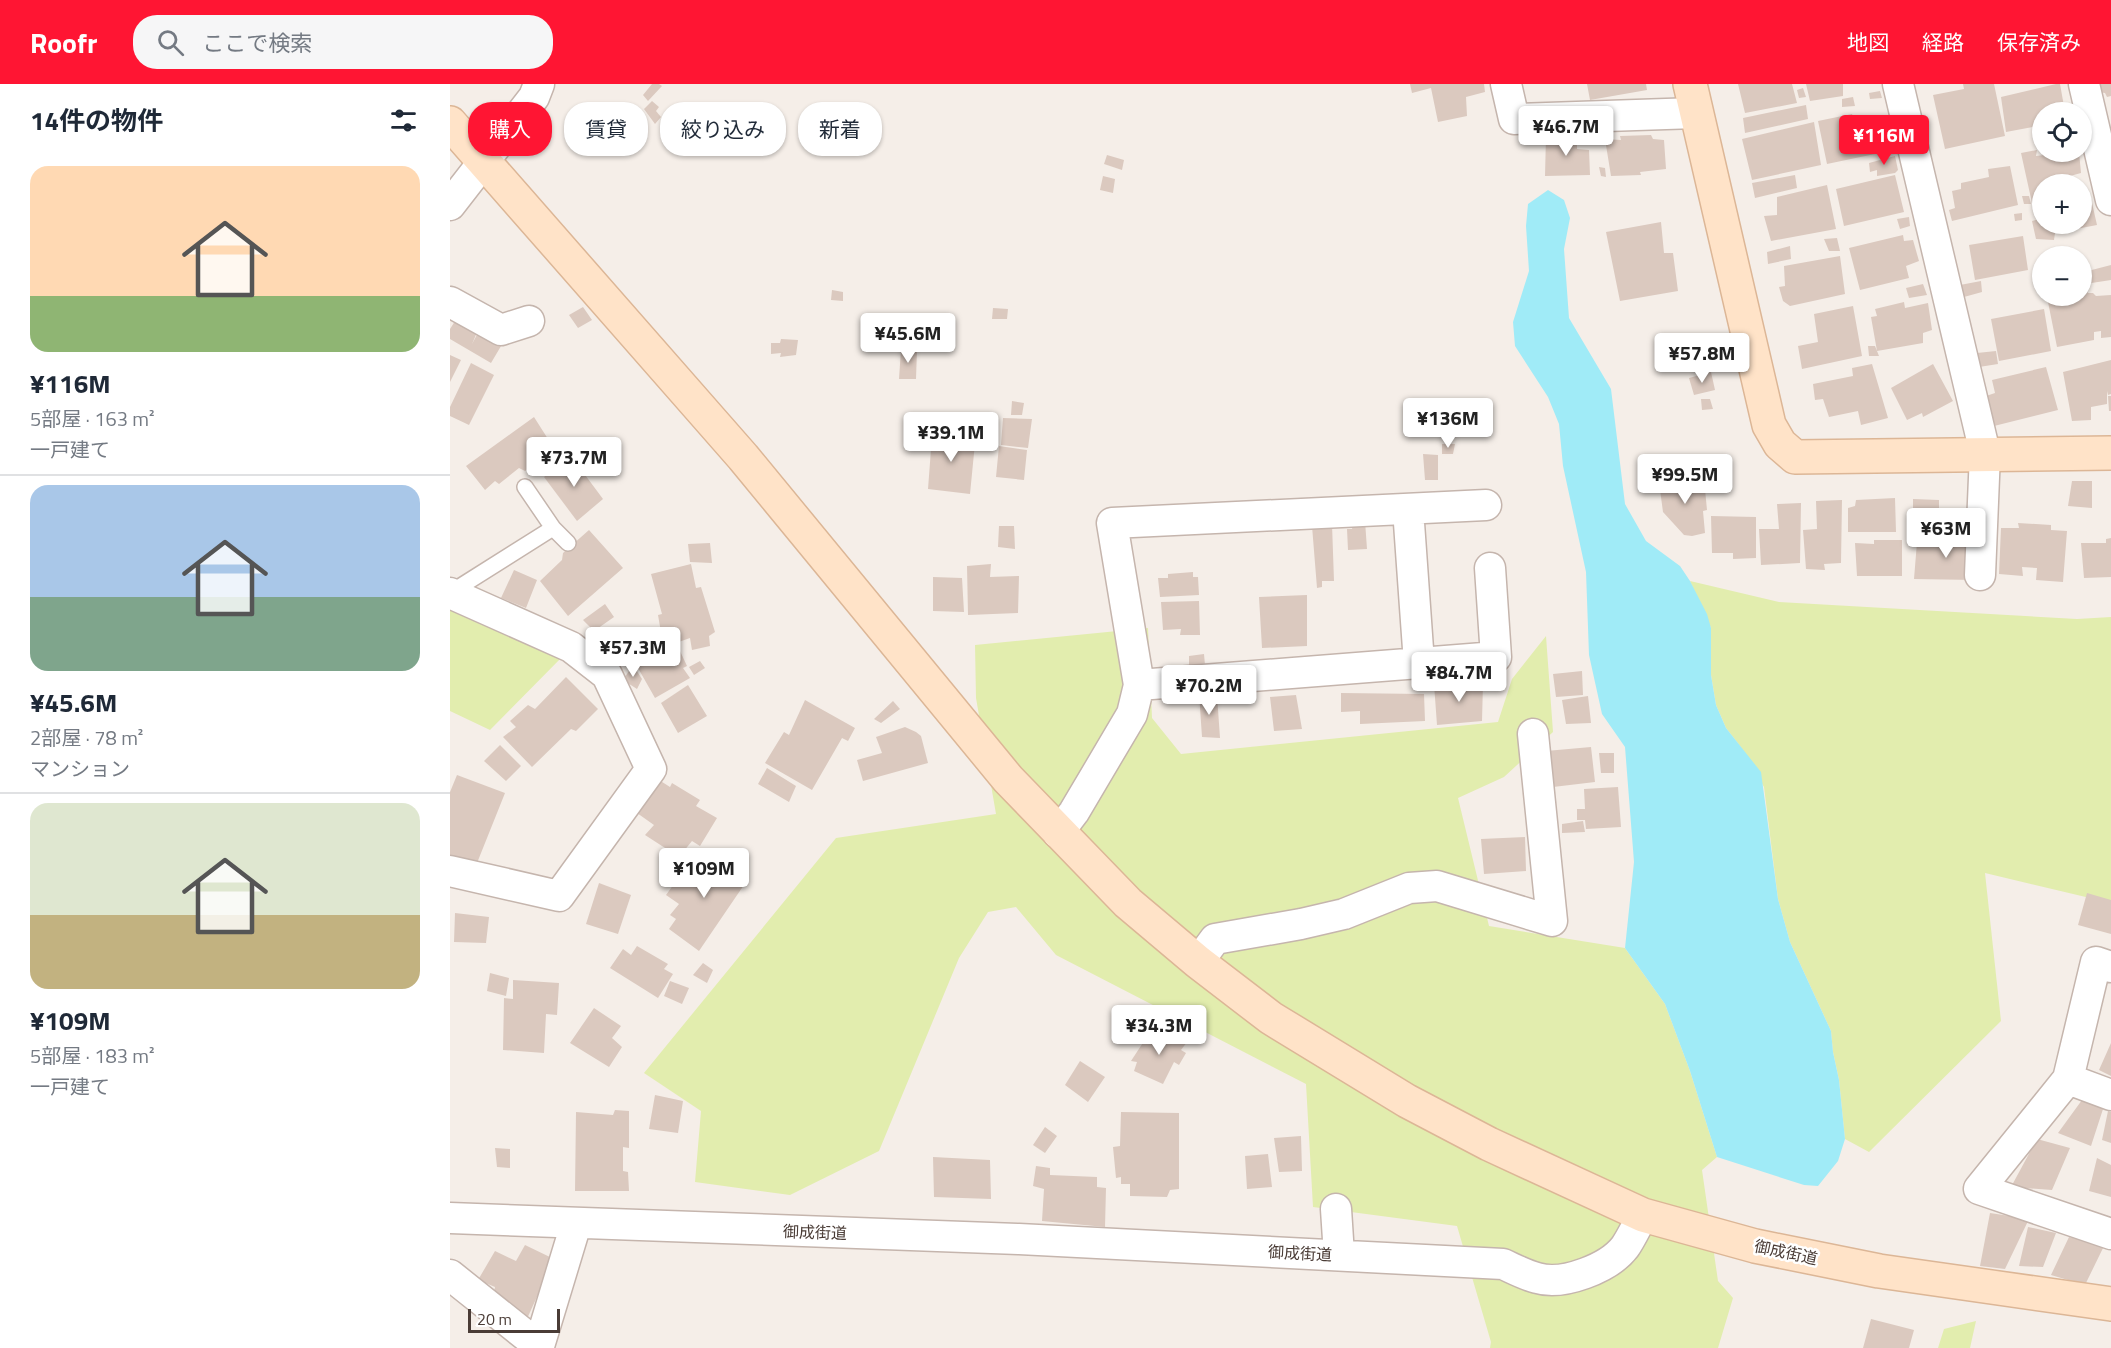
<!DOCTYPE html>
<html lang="ja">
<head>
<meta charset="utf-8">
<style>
  body { margin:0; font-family:"Titillium Web","Noto Sans JP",sans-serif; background:#f6f6f7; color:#1f2937; height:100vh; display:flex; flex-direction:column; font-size:22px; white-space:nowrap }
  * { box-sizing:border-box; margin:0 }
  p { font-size:20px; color:#747a83 }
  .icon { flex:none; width:33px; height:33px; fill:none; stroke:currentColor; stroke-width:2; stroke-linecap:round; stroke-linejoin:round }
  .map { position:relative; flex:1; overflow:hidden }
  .details { display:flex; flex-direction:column; background:#fff; width:450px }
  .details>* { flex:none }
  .hud { position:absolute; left:18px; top:18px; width:570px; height:54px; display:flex; gap:12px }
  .controls { position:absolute; left:1582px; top:18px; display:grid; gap:12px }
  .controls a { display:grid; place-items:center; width:60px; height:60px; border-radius:50%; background:#fff; box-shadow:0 2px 4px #0004; font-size:30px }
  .scale { position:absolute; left:18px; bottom:15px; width:92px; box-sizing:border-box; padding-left:6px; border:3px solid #4a3c36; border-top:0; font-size:16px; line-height:21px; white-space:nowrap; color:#4a3c36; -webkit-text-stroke:4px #fff; paint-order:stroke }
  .price { position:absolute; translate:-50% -51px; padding:0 14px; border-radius:6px; background:#fff; color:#222; font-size:20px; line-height:39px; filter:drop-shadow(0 2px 3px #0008) }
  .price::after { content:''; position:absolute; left:50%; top:36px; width:18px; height:14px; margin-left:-9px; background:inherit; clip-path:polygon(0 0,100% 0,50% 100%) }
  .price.current { background:#ff1533; color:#fff }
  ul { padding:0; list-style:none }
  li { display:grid; align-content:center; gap:12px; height:318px; padding:0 30px }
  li+li { border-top:2px solid #e0e1e3 }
  li span { display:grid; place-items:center; height:186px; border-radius:18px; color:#555 }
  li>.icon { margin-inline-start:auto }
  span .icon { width:108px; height:108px; fill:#fffc; stroke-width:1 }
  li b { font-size:26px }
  h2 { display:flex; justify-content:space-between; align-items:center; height:72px; padding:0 30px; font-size:26px }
  .pill { padding:0 21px; border-radius:24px; background:#fff; box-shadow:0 2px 4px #0004; font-size:21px; line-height:54px }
  .pill.current { background:#ff1533; color:#fff }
  header { display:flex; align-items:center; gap:36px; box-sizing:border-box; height:84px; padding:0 30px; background:#ff1533; color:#fff }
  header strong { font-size:28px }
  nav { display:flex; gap:33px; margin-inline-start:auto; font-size:21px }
  .search { width:420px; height:54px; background:#f6f6f7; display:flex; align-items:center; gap:15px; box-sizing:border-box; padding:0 21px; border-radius:24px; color:#747a83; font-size:22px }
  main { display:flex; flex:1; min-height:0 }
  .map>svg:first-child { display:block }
</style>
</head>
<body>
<header>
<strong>Roofr</strong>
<div class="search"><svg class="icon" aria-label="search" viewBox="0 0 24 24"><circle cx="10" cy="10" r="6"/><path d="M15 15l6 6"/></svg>ここで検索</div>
<nav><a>地図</a><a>経路</a><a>保存済み</a></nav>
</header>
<main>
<section class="details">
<h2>14件の物件<svg class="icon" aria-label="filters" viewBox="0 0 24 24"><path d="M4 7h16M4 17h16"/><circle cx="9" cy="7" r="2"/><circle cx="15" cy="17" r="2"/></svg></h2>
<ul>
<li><span style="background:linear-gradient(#ffd9b3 70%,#8fb573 0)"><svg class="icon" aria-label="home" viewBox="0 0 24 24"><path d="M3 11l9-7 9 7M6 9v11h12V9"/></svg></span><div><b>¥116M</b><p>5部屋 · 163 m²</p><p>一戸建て</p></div></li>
<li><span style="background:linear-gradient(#a9c7e8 60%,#7fa58c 0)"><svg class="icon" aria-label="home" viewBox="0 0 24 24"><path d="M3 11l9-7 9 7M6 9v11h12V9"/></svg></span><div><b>¥45.6M</b><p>2部屋 · 78 m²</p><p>マンション</p></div></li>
<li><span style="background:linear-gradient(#dfe7d0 60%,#c2b280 0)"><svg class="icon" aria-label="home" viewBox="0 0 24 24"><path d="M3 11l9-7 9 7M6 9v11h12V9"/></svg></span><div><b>¥109M</b><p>5部屋 · 183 m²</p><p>一戸建て</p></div></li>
</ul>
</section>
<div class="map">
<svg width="1661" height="1264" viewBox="0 0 1661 1264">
  <rect width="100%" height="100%" fill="#f5eee8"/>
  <path fill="#e2edae" d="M1240 497 1329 518 1627 535 1661 533V819L1535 789 1551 937 1419 1068 1395 1055 1389 996 1383 968 1381 947 1340 858 1328 815 1314 703 1290 662 1276 644 1266 621 1261 591V544Z
    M6 517 114 571 40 646 0 627V526Z
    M698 544 702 634 731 670 1048 638 1062 595 1096 552 1103 648 1054 693 1008 714 1039 842 1175 864 1215 920 1240 987 1267 1073 1252 1086 1268 1197 1283 1214 1268 1264H1040L1041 1258 1007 1142 863 1123 856 1000 606 871 566 823 538 828 509 874 429 1067 340 1111 245 1098 251 1027 194 989 386 754 546 730 526 614 525 561Z
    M1526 1237 1520 1264H1488L1494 1245Z"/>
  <path fill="#a0ebf7" d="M1098 106 1114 116 1120 134 1114 165 1119 234 1161 305 1175 420 1196 457 1230 482 1240 497 1257 530 1261 544V591L1266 621 1276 644 1311 688 1328 815 1340 858 1381 947 1383 968 1389 996 1395 1055 1388 1077 1368 1102 1354 1101 1267 1073 1240 987 1215 920 1175 864 1184 778 1175 663 1152 630 1139 571 1136 488 1113 382 1109 340 1098 313 1065 262 1063 238 1079 187 1076 142 1078 120Z"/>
  <path fill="#dbc9bf" d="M202 0H209L212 2 198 17 193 11Z
    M960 0H1034L1035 8 1016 13 1017 32 988 38 981 4 962 9Z
    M1137 0H1196L1197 6 1140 16Z
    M1288 0H1342L1347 19 1295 29Z
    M1356 0H1393V12L1360 17Z
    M1513 0H1544L1555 52 1495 65 1483 11 1514 5Z
    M1606 0H1610L1615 28H1593V41L1556 48 1551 13Z
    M1646 0H1661V12L1657 13 1655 9 1648 8Z
    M1353 4 1356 13 1349 14 1347 6Z
    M1430 7 1432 14 1420 15 1419 9Z
    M1403 13 1405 22 1392 23V15Z
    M202 17 209 23 206 27 211 33 205 40 194 25Z
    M1356 21 1358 35 1295 49 1293 34Z
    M1402 30 1404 36 1419 31 1422 50 1441 48 1444 66 1377 80 1368 37Z
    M1364 38 1371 81 1302 96 1292 55Z
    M1201 51 1203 55 1214 56 1216 85 1190 88 1191 91 1161 92 1155 55 1171 56 1170 52Z
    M1096 52H1127V65L1139 66 1140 91 1095 92Z
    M1587 66 1586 72 1603 70V68H1629L1631 89 1620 92 1621 100H1593V116L1582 119 1571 69Z
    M657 71 674 76 672 86 654 80Z
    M1445 72 1448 86 1445 89 1427 92V86L1420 88 1419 79Z
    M1560 82 1568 121 1502 137 1499 126 1505 124 1502 107 1511 105V99L1539 93 1538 85Z
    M1149 83 1155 84 1156 93 1151 92Z
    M1345 91 1347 104 1305 114 1302 99Z
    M1445 91 1454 128 1394 142 1386 105Z
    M653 92 665 95 663 109 650 106Z
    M1377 101 1386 145 1321 157 1314 132 1327 131V113Z
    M1572 112H1579L1581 120H1574Z
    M1632 119H1642L1647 141 1605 149 1604 156 1586 155 1582 137 1593 134V140H1632Z
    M1572 129V136L1565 137 1564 130Z
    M1459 133 1460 142 1450 145 1447 135Z
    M1211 138 1214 169H1223L1228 207 1170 217 1156 148Z
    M1453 151 1454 157 1463 156 1469 177 1456 182 1459 194 1410 206 1399 164Z
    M1573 152 1578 186 1525 196 1519 161Z
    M1387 154 1390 167H1379L1374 155Z
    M1340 162 1341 175 1318 180 1317 168Z
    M1390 172 1395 210 1340 222 1333 217 1329 203 1335 202 1334 182Z
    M1661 181V196L1635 200 1634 188Z
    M1531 197 1532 208 1514 213 1510 201Z
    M1473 200 1477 211 1459 214 1456 204Z
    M382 206 393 208V217L381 216Z
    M1632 206H1636L1638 209H1643L1646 212 1661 211V253L1651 254V247L1644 248V256L1607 263 1597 213 1632 212Z
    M1454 218 1455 224 1478 219 1482 246 1473 249V259L1427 267 1421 233 1427 232 1425 225Z
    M1403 222 1412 272 1352 285 1348 262 1368 258 1364 230Z
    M133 223 142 236 128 244 119 231Z
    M543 224 558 225 557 235H542Z
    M1594 225 1601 267 1549 277 1541 235Z
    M7 234 28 246 22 260 30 245 54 257 41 279 0 255V245Z
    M331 255 348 256 346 271 330 273 331 269 321 270V259H330Z
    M1418 262H1425L1429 272H1419Z
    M451 265 467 266 466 295H449Z
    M1546 267 1548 280 1529 283 1527 269Z
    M0 271 11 276 0 298Z
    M1661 276V310L1658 311 1657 307V320L1641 323V336L1622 337 1613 288Z
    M21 279 44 291 19 341 0 332V323Z
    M1422 280 1438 334 1411 341 1408 327 1379 333 1373 315 1365 316 1363 300 1403 292 1402 284Z
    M1483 280 1503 317 1473 333 1472 329 1457 336 1441 304Z
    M1596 283 1608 326 1544 342 1536 312 1545 309 1542 296Z
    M1261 288 1265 306 1244 311 1239 294Z
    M1658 312H1661V327H1659Z
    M1251 315H1260L1263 325 1252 326Z
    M562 317 574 319 572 331H561Z
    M84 333 105 366 75 387 69 384 49 400 45 397 35 406 16 382Z
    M553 334 582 335 578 364 551 361Z
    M490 348 521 353 520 358 525 359 520 410 478 405 482 352 488 355Z
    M992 360H1005L1003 370H992Z
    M549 362 577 366 574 396 546 393Z
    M973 370 988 371V396H975Z
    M121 372 153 415 127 437 94 393Z
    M1254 395 1257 426 1253 427 1255 449 1242 452 1234 451 1213 428 1209 398Z
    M1622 397H1642V424L1618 422Z
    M1445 414 1446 448H1398V424L1405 422 1406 416Z
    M1463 415 1489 416V452H1463Z
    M1392 416 1391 479 1374 480 1375 486 1356 485 1353 446 1367 445 1366 417Z
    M1351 419 1350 479 1311 481 1309 445H1329L1327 420Z
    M1261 432 1306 433V474L1283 475V469H1262Z
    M915 437 917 465 898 466 897 445H902L903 440Z
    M1568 439 1601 441V446L1617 447 1613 498 1586 496 1587 484 1572 483 1573 492 1549 490 1551 444H1569Z
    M882 440 884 497H872V503L867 504 862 442Z
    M549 442H564L565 465 548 463Z
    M139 446 173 484 118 532 90 497 112 476 113 469Z
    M1513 449V457H1525V496L1464 495 1467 458 1495 457 1494 451Z
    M1661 454V493L1634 494 1631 459H1656V455Z
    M1424 456H1452V492H1407L1405 459 1424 460Z
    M260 459 262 479 240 478 238 460Z
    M241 480 246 504 251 503 265 548 259 552 260 562 242 566 240 554 223 560 218 551 212 554 208 531 212 530 201 490Z
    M541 480 540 493 569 492 568 529 518 531 517 482Z
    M64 486 87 496 76 524 51 514Z
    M743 488V493H748L749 511 710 513 708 494H718V490Z
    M483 493 512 494 514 528 483 527Z
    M857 511V562L812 564 809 513Z
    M749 517 750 551H730L731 545 713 546 711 518Z
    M155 520 164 533 144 547 133 536Z
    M219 559 226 570 230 567 237 582 233 584 240 594 205 614 184 577Z
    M754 570 755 581 739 582V572Z
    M250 577 255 584 244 591 239 583Z
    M183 581 192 595 187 605 173 596Z
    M1132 587 1133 611 1106 613 1103 590Z
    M1041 588 1046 595H1030V589Z
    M116 593 148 625 126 647 121 645 82 683 53 653 66 643 60 637 78 621 85 625Z
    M1033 599 1032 637 987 641 984 600Z
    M238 601 257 632 228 649 211 619Z
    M749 609 767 611 770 654 752 653Z
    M891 609 974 610 975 637 910 640V627L891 628Z
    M846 611 852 645 824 647 820 613Z
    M1138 612 1141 639 1116 640 1112 616Z
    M355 616 405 644 398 657 392 654 362 706 315 679 334 648 339 651Z
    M443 617 450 625 431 639 424 635Z
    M455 643 466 648 471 652 478 679 413 697 407 676 432 669 426 653Z
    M50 661 71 682 56 697 34 677Z
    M1141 663 1145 698 1103 703 1096 667Z
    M1149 669H1164V689H1151Z
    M317 684 346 702 339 718 308 700Z
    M7 691 55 709 25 784 0 774V708Z
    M209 696 220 703 222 699 250 716 246 722 267 734 250 762 242 757 229 773 195 751 204 741 187 729Z
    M1168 703 1171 743 1136 745 1135 736H1127V725H1135L1134 705Z
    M1133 737 1135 748 1112 749V740Z
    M1075 753 1076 787 1034 790 1031 755Z
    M256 766 298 795 249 867 219 845 226 835 220 831 229 820 216 811 229 793 236 798Z
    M149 799 181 811 168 850 136 840Z
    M1637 809 1661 816V850L1628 841Z
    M5 829 39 833 36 859 4 858Z
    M187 862 218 880 214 885 223 890 208 914 160 884 173 865 181 871Z
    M253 879 263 886 257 899 243 891Z
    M40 889 59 894 56 912 37 907Z
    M63 896 109 899 107 931 96 930 94 969 53 966 54 914 63 915Z
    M220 897 239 904 232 920 214 912Z
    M144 924 171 942 162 954 172 963 159 983 120 959Z
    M700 948 711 954 716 948 737 958 731 966 736 969 729 981 724 978 713 1000 684 987 687 978 681 977Z
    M1661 959V992L1649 986Z
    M630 977 655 993 638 1018 615 1001Z
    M205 1011 233 1017 228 1049 199 1045Z
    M1632 1016 1654 1022 1641 1062 1608 1049Z
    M165 1026 179 1027V1064L173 1063V1087L178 1088 179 1107H125L126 1028 163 1031Z
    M1658 1027 1661 1028V1059L1652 1056Z
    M671 1028 729 1029V1105L720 1106 717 1113 680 1112V1100H671V1093L666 1094 663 1063 670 1062Z
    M595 1043 607 1052 595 1069 583 1061Z
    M851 1052 852 1087 829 1088 824 1054Z
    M1587 1055 1620 1064 1602 1106 1561 1103Z
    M45 1064 60 1065V1084L47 1083Z
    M818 1070 822 1103 797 1105 795 1072Z
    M483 1073 540 1076 541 1115 484 1113Z
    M1647 1074 1661 1081V1113L1639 1107Z
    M586 1082 600 1084V1091L647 1093V1103L656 1104 655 1143 592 1137 594 1105 583 1102Z
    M1540 1129 1579 1135 1555 1185 1530 1182Z
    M1578 1143 1606 1149 1593 1183 1569 1182Z
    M1619 1153 1654 1162 1635 1201 1601 1191Z
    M75 1161 104 1175 76 1237 52 1220 53 1213 44 1208 45 1203 28 1196 45 1167 66 1177Z
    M1421 1235 1464 1246 1459 1264H1413Z"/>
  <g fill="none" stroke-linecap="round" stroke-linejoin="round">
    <g stroke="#c5b5ad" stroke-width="18">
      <path id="lane" d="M75 403 103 444 118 459
        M0 509 103 444"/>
    </g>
    <g stroke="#c5b5ad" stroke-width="33">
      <path id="street" d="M1056 0 1064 35 1246 29
        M1448 0 1535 369 1530 491
        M1634 0 1661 116
        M0 121 84 13 89 0
        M0 218 51 246 79 237
        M958 425 969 579
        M0 509 121 563 157 591 201 685 109 812 0 787
        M689 601 1046 573 1040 484
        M608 749 624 728 682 630 689 601 662 439 1036 421
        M748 878 765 855 851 840 894 830 959 804 987 802 1102 837 1083 650
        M1661 883 1646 878 1618 995 1529 1105 1661 1150
        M1618 995 1661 1011
        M886 1125 889 1171
        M0 1134 569 1155 1053 1180C1064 1185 1075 1191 1087 1194 1113 1202 1159 1184 1175 1163 1182 1153 1187 1141 1193 1131
        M0 1191 89 1262 126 1140"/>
    </g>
    <g stroke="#dcb696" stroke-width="36">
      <path id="secondary" d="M1240 0 1319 341 1330 360 1345 373 1661 369
        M0 39 293 373 558 695 678 819 748 878 821 934 957 1017 1039 1060 1193 1131 1305 1162 1429 1187 1661 1220"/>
    </g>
    <use href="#lane" stroke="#fff" stroke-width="15"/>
    <use href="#street" stroke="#fff" stroke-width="30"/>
    <use href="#secondary" stroke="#ffe3c8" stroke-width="33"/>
  </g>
  <g text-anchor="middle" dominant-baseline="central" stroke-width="5" stroke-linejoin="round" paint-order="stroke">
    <g font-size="16" fill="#4a3c36" stroke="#fff">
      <text transform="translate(365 1148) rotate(2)">御成街道</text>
      <text transform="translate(1336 1168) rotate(12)">御成街道</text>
      <text transform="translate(850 1169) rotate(3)">御成街道</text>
    </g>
  </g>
</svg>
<div class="controls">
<a><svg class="icon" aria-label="locate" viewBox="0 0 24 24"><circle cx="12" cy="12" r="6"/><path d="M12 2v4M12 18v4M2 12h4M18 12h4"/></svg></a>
<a>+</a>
<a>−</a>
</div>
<div class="scale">20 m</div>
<b class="price" style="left:1116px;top:73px">¥46.7M</b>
<b class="price current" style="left:1434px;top:82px">¥116M</b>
<b class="price" style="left:458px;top:280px">¥45.6M</b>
<b class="price" style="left:1252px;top:300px">¥57.8M</b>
<b class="price" style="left:998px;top:365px">¥136M</b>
<b class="price" style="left:501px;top:379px">¥39.1M</b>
<b class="price" style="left:124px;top:404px">¥73.7M</b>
<b class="price" style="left:1235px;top:421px">¥99.5M</b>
<b class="price" style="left:1496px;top:475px">¥63M</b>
<b class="price" style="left:183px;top:594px">¥57.3M</b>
<b class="price" style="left:1009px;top:619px">¥84.7M</b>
<b class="price" style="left:759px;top:632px">¥70.2M</b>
<b class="price" style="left:254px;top:815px">¥109M</b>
<b class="price" style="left:709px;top:972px">¥34.3M</b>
<div class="hud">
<a class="pill current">購入</a>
<a class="pill">賃貸</a>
<a class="pill">絞り込み</a>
<a class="pill">新着</a>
</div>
</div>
</main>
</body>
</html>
